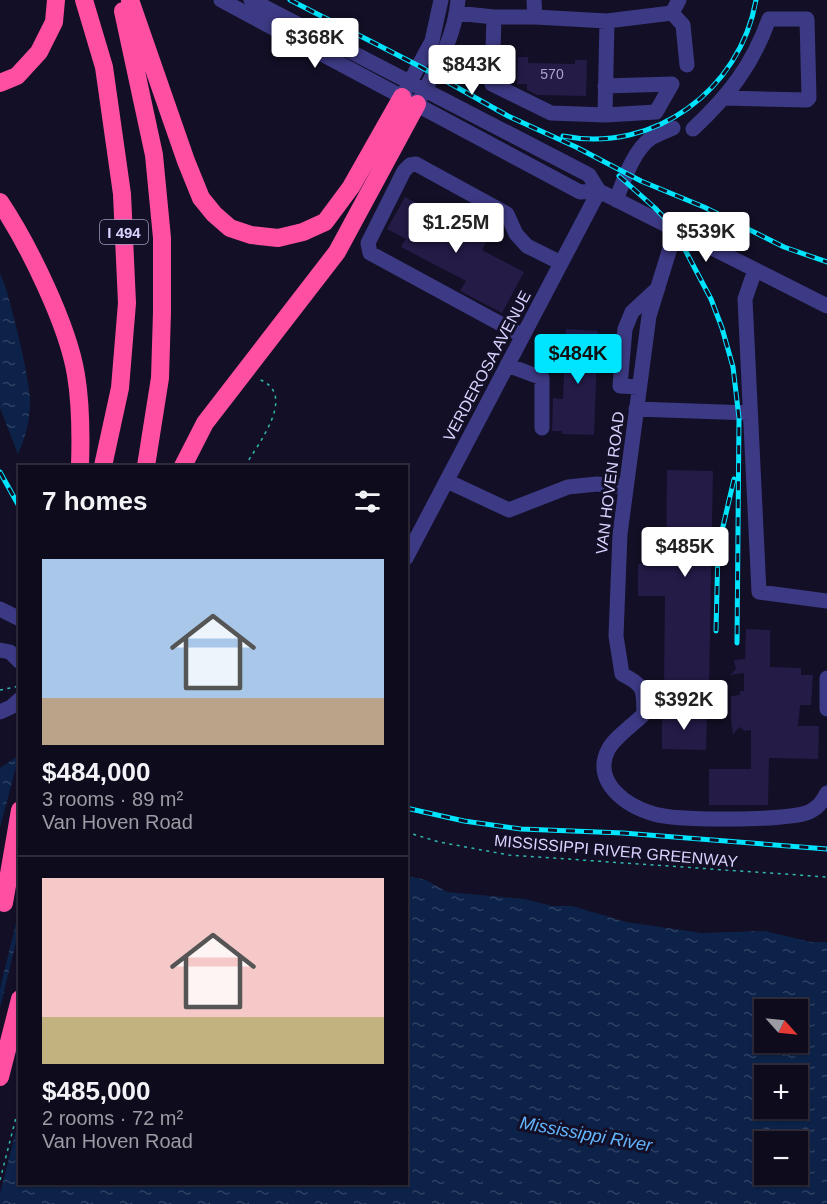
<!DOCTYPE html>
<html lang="en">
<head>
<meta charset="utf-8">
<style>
  body { margin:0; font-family:Helvetica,sans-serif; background:#1c1929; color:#f1f3f6; height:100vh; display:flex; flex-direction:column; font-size:22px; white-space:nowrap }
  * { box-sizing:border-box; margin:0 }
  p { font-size:20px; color:#9b9ba3 }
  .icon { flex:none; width:33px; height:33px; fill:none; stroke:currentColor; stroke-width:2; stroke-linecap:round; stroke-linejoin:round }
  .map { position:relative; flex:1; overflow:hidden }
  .sheet { position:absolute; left:18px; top:465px; width:390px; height:720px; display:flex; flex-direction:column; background:#0e0b1c; border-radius:0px; box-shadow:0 2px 4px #0004,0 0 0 2px #2e2b3b }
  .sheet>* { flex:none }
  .needle { width:39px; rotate:117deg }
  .controls { position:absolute; left:754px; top:999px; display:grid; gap:12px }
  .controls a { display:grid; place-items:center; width:54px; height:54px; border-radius:0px; background:#0e0b1c; box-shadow:0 2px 4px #0004,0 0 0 2px #2e2b3b; font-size:30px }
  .price { position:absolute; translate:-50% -51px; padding:0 14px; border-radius:6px; background:#fff; color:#222; font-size:20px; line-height:39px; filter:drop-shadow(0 2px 3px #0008) }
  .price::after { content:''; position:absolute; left:50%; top:36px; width:18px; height:14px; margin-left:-9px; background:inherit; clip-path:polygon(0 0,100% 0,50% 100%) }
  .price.selected { background:#00e5ff; color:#111 }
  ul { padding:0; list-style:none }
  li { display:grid; align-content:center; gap:12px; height:318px; padding:0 24px }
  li+li { border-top:2px solid #2e2b3b }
  li span { display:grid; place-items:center; height:186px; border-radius:0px; color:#555 }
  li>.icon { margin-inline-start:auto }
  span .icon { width:108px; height:108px; fill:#fffc; stroke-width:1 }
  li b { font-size:26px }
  h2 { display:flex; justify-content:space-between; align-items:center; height:72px; padding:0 24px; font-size:26px }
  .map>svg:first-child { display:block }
</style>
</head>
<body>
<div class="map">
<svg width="827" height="1204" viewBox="0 0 827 1204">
  <defs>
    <pattern id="water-ripples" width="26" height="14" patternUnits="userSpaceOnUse" patternTransform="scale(1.5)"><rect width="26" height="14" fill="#0c2248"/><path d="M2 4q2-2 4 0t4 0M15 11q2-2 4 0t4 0" fill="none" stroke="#2f4163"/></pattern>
  </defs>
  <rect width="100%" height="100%" fill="#130f26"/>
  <path fill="url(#water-ripples)" fill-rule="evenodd" d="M0 274C8 286 31 384 30 400 30 419 26 437 18 454L0 408Z
    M19 755 20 1184H406L407 876 426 880 447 892 525 899 552 906H572L626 922 702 933 765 931 811 942H827V1204H0V768ZM765 1010H798V1042H765ZM765 1076H798V1108H765ZM765 1142H798V1174H765Z"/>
  <path fill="#130f26" d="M20 752 19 911 0 988V828Z
    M19 930 20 1115 0 1193V1008Z"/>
  <path fill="#241b47" d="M518 57H528V63L575 64V60H587L586 96 537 95 527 90V84H517Z
    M405 197 487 240 482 250 524 272 502 313 460 291 466 281 401 247 406 239 387 229Z
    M566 329 598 331 594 435 562 434V431H552L553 398 563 399Z
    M667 470 713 471 709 687 664 686 665 596H638V564H666Z
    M746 629 770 630V667L801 668V675H813L811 705H800L798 726H819L818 759 769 758 768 805H709V769H751V730L745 731 739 727 733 735 731 720V696L740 695V691H744V673L730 675 736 669 734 660 745 659Z
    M662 713 707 714 706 750 662 749Z"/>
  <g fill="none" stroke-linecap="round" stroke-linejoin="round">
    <path stroke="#2fb8b0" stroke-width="1.5" stroke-dasharray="3 4.5" stroke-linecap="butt" d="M245 466C258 444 299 393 258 379
      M0 690 20 686
      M406 832 439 842 509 855 827 877
      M0 1180 20 1102"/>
    <path stroke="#3d3a85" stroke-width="15" d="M221 0 580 192 599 191 827 306
      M251 0 589 175 599 191
      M534 0 535 17 607 21 672 13 679 0
      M456 13 494 17 492 84 551 113 605 115 656 112 672 84 605 86
      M672 13 683 25 687 65
      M494 17H535
      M405 91 432 41 441 0
      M421 97C438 66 455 36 458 0
      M605 115 607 21
      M693 129C729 95 752 66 769 19H807L809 98 807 100 724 98
      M616 200C624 180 633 151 651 138 658 134 666 131 673 128
      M673 227 671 245 649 316 620 534 616 636 622 674C646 687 643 688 644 714 634 724 614 738 608 750 592 782 626 806 654 814 678 821 787 821 809 812 819 807 822 802 827 793
      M755 270 745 299 759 592 827 601
      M523 336 370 253 368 243 404 171 410 165 416 164 507 214 516 234 527 246 561 263
      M507 365 542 378V428
      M639 387 620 386 625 329 632 312 658 288
      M636 409 750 413
      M447 481 509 510 568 487 597 484 626 487
      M406 558 599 191
      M0 609 20 619
      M0 650 10 652 20 662
      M827 678V709
      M0 712 11 707 20 699"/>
    <path stroke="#ff4fa3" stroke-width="18" d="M84 0 104 67 122 194 127 303 120 388 103 466
      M130 0 186 161 201 198 214 214 230 228 251 235 278 238 303 232 325 222 351 187 402 97
      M123 11 154 155 162 238V312L160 378 146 466
      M0 83 17 76 39 52 54 22 56 0
      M0 202C28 244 68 325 76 375 81 405 81 436 80 466
      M183 466 205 423 337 252 417 104
      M4 903 20 810
      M0 1077 20 999"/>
    <g stroke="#00e5ff" stroke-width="5">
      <path id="rail" d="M290 0 419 66 508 116 576 147 641 181 704 207 784 247 827 262
        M563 136C654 154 740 90 756 0
        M619 176 655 208 673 227 711 299 722 328 733 367 739 418 737 643
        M0 472 20 508
        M716 631 718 548 734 479
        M406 808 464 821 521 829 623 833 827 849"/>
    </g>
    <use href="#rail" stroke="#130f26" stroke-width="3" stroke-dasharray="9" stroke-linecap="butt"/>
  </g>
  <g text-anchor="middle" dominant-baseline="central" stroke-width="6" stroke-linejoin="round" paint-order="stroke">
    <g font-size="14" fill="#aca6d1">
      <text x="552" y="74">570</text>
    </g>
    <rect fill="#130f26" stroke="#9e99be" stroke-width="1.5" x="100" y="220" width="48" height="24" rx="4.5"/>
    <g font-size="15" font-weight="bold" fill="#d9d4ff">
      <text x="124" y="232">I 494</text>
    </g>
    <g font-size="16" fill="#d9d4ff" stroke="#130f26">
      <text transform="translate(487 366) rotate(-62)">VERDEROSA AVENUE</text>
      <text transform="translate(610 483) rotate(-83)">VAN HOVEN ROAD</text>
      <text transform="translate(616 851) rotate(5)">MISSISSIPPI RIVER GREENWAY</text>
    </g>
    <g font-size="18" font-style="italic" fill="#62b6ff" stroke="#130f26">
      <text transform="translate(586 1134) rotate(10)">Mississippi River</text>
    </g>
  </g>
</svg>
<div class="controls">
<a><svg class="needle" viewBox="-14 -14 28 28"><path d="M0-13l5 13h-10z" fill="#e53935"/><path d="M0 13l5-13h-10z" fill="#9b9ba3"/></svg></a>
<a>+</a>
<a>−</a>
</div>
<b class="price" style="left:315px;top:69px">$368K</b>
<b class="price" style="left:472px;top:96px">$843K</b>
<b class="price" style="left:456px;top:254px">$1.25M</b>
<b class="price" style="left:706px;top:263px">$539K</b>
<b class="price selected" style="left:578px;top:385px">$484K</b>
<b class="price" style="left:685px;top:578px">$485K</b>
<b class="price" style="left:684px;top:731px">$392K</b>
<section class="sheet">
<h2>7 homes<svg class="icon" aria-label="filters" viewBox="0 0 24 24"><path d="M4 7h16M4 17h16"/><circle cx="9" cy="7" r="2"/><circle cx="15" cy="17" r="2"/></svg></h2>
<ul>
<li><span style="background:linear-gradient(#a9c7e8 75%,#b9a48a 0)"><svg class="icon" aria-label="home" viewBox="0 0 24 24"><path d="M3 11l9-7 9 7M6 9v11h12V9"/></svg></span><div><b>$484,000</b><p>3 rooms · 89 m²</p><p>Van Hoven Road</p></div></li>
<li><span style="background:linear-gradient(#f6c9c9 75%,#c2b280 0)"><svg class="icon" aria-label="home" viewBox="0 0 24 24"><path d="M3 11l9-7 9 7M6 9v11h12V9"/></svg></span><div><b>$485,000</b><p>2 rooms · 72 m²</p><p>Van Hoven Road</p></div></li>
</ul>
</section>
</div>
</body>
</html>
